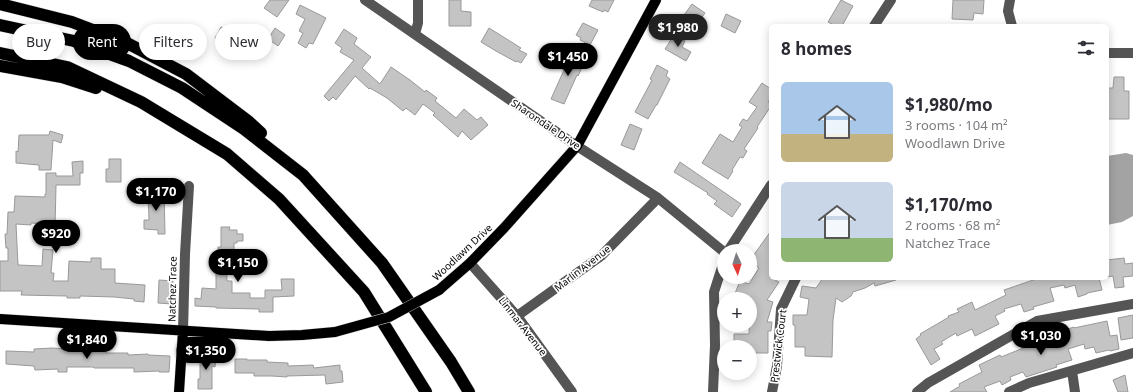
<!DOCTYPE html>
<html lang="en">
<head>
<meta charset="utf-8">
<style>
  body { margin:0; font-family:"Noto Sans",sans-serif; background:#f7f7f7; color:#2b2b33; height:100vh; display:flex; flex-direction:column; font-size:15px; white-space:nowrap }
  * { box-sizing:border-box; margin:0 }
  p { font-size:13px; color:#7c7c81 }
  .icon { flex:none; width:22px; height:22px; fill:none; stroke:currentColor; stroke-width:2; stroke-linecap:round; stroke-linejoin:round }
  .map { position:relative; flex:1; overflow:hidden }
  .drawer { position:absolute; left:769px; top:24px; width:340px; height:256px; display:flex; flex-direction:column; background:#fff; border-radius:6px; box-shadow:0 2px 10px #0003 }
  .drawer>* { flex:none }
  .banner { position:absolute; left:12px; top:24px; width:380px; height:36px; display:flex; gap:8px }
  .needle { width:26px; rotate:176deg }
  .fabs { position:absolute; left:717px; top:244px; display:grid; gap:8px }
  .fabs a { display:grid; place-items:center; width:40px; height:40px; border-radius:50%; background:#fff; box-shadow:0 2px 10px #0003; font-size:20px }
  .price { position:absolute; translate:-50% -34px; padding:0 9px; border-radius:14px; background:#000; color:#fff; font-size:13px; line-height:26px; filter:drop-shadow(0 1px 2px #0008) }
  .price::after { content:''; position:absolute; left:50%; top:24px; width:12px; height:9px; margin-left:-6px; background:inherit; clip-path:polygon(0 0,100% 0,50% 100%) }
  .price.active { background:#222; color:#fff }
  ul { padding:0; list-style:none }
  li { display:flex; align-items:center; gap:12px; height:100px; padding:0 12px }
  li span { display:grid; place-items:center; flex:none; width:112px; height:80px; border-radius:6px; color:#555 }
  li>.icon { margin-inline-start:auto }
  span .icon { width:48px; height:48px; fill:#fffc; stroke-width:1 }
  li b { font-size:17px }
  h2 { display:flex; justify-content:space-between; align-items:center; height:48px; padding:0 12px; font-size:17px }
  .tag { padding:0 14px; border-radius:18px; background:#fff; box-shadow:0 2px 10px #0003; font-size:14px; line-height:36px }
  .tag.active { background:#000; color:#fff }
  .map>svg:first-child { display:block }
</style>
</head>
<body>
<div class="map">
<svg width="1133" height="392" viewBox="0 0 1133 392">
  <rect width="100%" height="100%" fill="#fff"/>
  <path fill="#a3a3a3" d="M1126 153 1133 155V216L1122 222 1107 225V156Z"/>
  <path fill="#c4c4c4" stroke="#999" d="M270 0H289L277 17 264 8Z
    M449 0H461V11L471 12V26H449Z
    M592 0H614L608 12 604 10 603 12 589 6Z
    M841 0 853 6 842 26H836L828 22Z
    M953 0H984L983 14 974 13 973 20 952 19Z
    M692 4 705 13 697 24 684 15Z
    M300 5 326 18 313 44 309 43 306 48 298 43 303 33 299 31 305 19 296 14Z
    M726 14 741 21 735 33 721 26Z
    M583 23 598 30 590 45 580 40 581 38 576 35Z
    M221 27 230 31 224 43 215 38Z
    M275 28 285 35 278 46 268 39Z
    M489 28 521 48 519 50 527 54 521 63 517 61 516 62 496 51 481 42Z
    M344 29 357 38 354 44 371 57 362 68 380 84 391 67 410 80 425 92 426 90 437 98 435 101 456 118 464 109 477 120 481 117 488 125 471 140 462 131 458 137 433 115 435 113 423 104 415 115 406 108 403 111 387 98 370 88 369 89 355 76 336 100 333 97 329 101 324 96 354 60 340 52 342 48 335 43Z
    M674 35 685 41 682 47 691 52 686 61 665 49Z
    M569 52 586 59 578 76 577 75 564 104 551 99 564 70 562 69Z
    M657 65 668 71 666 76 670 79 657 105H656L648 119 635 112 652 80 650 79Z
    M1114 77H1124V91H1129V119H1107V88H1113Z
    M762 83 771 89V97L768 102 771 104V106L757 127 758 128 744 149 747 151 743 158 740 157 732 170 733 171 728 179 702 163 720 134 733 142 742 127 739 125 743 119 747 121 757 107 749 102Z
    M630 124 642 129 634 150 621 145Z
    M50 131 63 135 61 143 53 140 51 170H39V165L16 163V151L18 152 19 135H49Z
    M109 159H121V182H106V169H109Z
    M83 161V173H80V185H56L55 229H47V224L31 223V225L16 224 18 265 42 266 43 249 53 250 51 273H54L53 281H68L69 261 91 262V258H101V269H115V283L145 285 144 302 134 301V299L114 297 80 296V298H67V296L21 295 22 291H0V261H8V248H6L5 234H7L8 212H14L15 196 45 197V194H46V173H56V176H73L72 162Z
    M680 162 741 204 732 217 714 204 717 201 707 194 708 193 674 172Z
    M148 190H164L165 234H158V230L144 229V220H149Z
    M221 227H230L229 230H237V234H243V241H237V243H234V259H226L227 281H232V293H250V298H265V290H282L281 279H294V296L273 297V312H259V309L216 308V307L195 306V298L201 299 202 288 216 289V270H219L218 247H221Z
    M771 231V278L779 282 767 300 773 302 767 322H772L771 331H768V353H750V347H734V334H749L750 299H742L734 296 740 281 749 284 759 268 750 262V260Z
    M1124 258 1125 264 1133 263V276L1123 277 1124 287 1115 288 1113 276 1107 277V260Z
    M823 278H896V280L875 286 874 283 865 288 853 292 851 296 842 302 836 298 833 320 832 357 805 356V347H795V325H793V315H807L809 299 800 297 802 286 816 288Z
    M1039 278H1099L1102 290 1087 293V294L1078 297 1075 285 1065 288 1064 285 1050 288 1054 301 1033 307 1034 309 1024 312 1021 304 1004 309 1005 311 995 316 999 324 975 336 972 329 957 336 956 333 941 342 943 344 934 349 940 359 931 365 916 339 921 335 920 334 949 317 948 316 959 312 957 309 972 302 975 310 1006 295 1004 290Z
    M159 280 173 281 172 304 158 303Z
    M1133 315V338L1121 340 1118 318Z
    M1107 321 1110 336 1117 335 1119 349 1110 351 1109 350 1096 353 1094 347 1085 349 1084 344 1068 349 1072 360 1056 365 1057 367 1026 377 1023 372 1010 377 1011 380 1002 385 1000 381 984 387 987 392H950L960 386 959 384 982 372 979 365 1000 355 1001 357 1031 345 1029 342 1074 327V328Z
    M52 348 68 349V351L85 350V352L106 351V353H128V355L148 354V355L170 356 169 372H159V371L134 372V368H94L93 367H67V372H58V369L35 370 34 366 6 364V351L34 352V349Z
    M201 353 214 354 213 358H216L215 367 212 366V389H198V379H200V357H201Z
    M235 359H247V360H267V362L288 363V366L313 365 314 368 340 365V371H342L343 382 326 384 325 375 287 376V377L272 376H254V373H235Z
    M1125 375 1128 392H1118L1113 380Z"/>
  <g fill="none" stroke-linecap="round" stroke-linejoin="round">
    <g stroke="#dbdbdb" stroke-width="11">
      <path id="major" d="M439 290 470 263 504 228 577 146 656 0
        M0 319 269 336 302 335 335 332
        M179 392 183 331"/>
    </g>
    <g stroke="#dbdbdb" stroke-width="13">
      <path id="highway" d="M0 4 72 22 127 43 186 74 248 121 261 133
        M0 25 74 41 129 61 182 88 244 129 303 175 382 263 451 362 469 392
        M0 53 67 67 141 102 227 154 279 199 364 292 426 392
        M0 66 62 77 96 88"/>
    </g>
    <path stroke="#555" stroke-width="10" d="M365 0 577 146 658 198 724 252
      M1010 0 1008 11 1012 26
      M874 26 891 0
      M415 34 418 23V0
      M1107 53H1133
      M728 251 771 185
      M470 263 517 316 572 392
      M517 316 601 256 658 198
      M183 331 185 254 189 186
      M1072 371 1075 392
      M713 392 715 345 714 292 724 261
      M772 392 777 366 781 309 796 278
      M917 392 928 383 1037 321 1133 304
      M1009 392 1029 383 1133 353"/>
    <use href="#major" stroke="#000" stroke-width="10"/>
    <use href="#highway" stroke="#000" stroke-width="12"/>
    <g stroke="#dbdbdb" stroke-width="11" stroke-linecap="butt">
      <path id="major-bridge" d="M335 332 389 317 439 290"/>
    </g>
    <use href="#major-bridge" stroke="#000" stroke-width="10"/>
  </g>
  <g text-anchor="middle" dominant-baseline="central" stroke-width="3.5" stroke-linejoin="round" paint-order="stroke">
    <g font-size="10" fill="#000" stroke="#fff">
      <text transform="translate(546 124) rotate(34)">Sharondale Drive</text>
      <text transform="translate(462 252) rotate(-43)">Woodlawn Drive</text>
      <text transform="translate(582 268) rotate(-38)">Marlin Avenue</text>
      <text transform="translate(172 289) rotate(-89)">Natchez Trace</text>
      <text transform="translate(523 326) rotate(52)">Linmar Avenue</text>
      <text transform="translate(778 346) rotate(-83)">Prestwick Court</text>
    </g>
  </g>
</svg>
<div class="fabs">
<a><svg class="needle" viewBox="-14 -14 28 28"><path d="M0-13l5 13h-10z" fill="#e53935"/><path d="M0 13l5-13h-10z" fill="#7c7c81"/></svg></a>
<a>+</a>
<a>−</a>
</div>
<b class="price active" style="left:678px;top:48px">$1,980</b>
<b class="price" style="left:568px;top:77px">$1,450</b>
<b class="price" style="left:156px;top:212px">$1,170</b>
<b class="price" style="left:56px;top:254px">$920</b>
<b class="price" style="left:238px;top:283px">$1,150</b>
<b class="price" style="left:1041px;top:356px">$1,030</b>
<b class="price" style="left:87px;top:360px">$1,840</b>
<b class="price" style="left:206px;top:371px">$1,350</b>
<div class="banner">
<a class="tag">Buy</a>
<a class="tag active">Rent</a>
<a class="tag">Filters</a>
<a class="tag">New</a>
</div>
<section class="drawer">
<h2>8 homes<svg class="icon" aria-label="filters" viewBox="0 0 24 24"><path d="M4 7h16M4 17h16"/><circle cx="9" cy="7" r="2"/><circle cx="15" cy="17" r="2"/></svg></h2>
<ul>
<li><span style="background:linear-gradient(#a9c7e8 65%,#c2b280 0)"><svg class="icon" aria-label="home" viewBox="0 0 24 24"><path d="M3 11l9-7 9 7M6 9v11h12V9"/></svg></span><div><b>$1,980/mo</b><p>3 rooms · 104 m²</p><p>Woodlawn Drive</p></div></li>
<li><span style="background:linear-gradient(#c9d6e8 70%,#8fb573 0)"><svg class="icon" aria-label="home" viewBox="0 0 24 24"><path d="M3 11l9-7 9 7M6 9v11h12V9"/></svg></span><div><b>$1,170/mo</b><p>2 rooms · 68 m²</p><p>Natchez Trace</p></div></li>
</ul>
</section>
</div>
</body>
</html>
